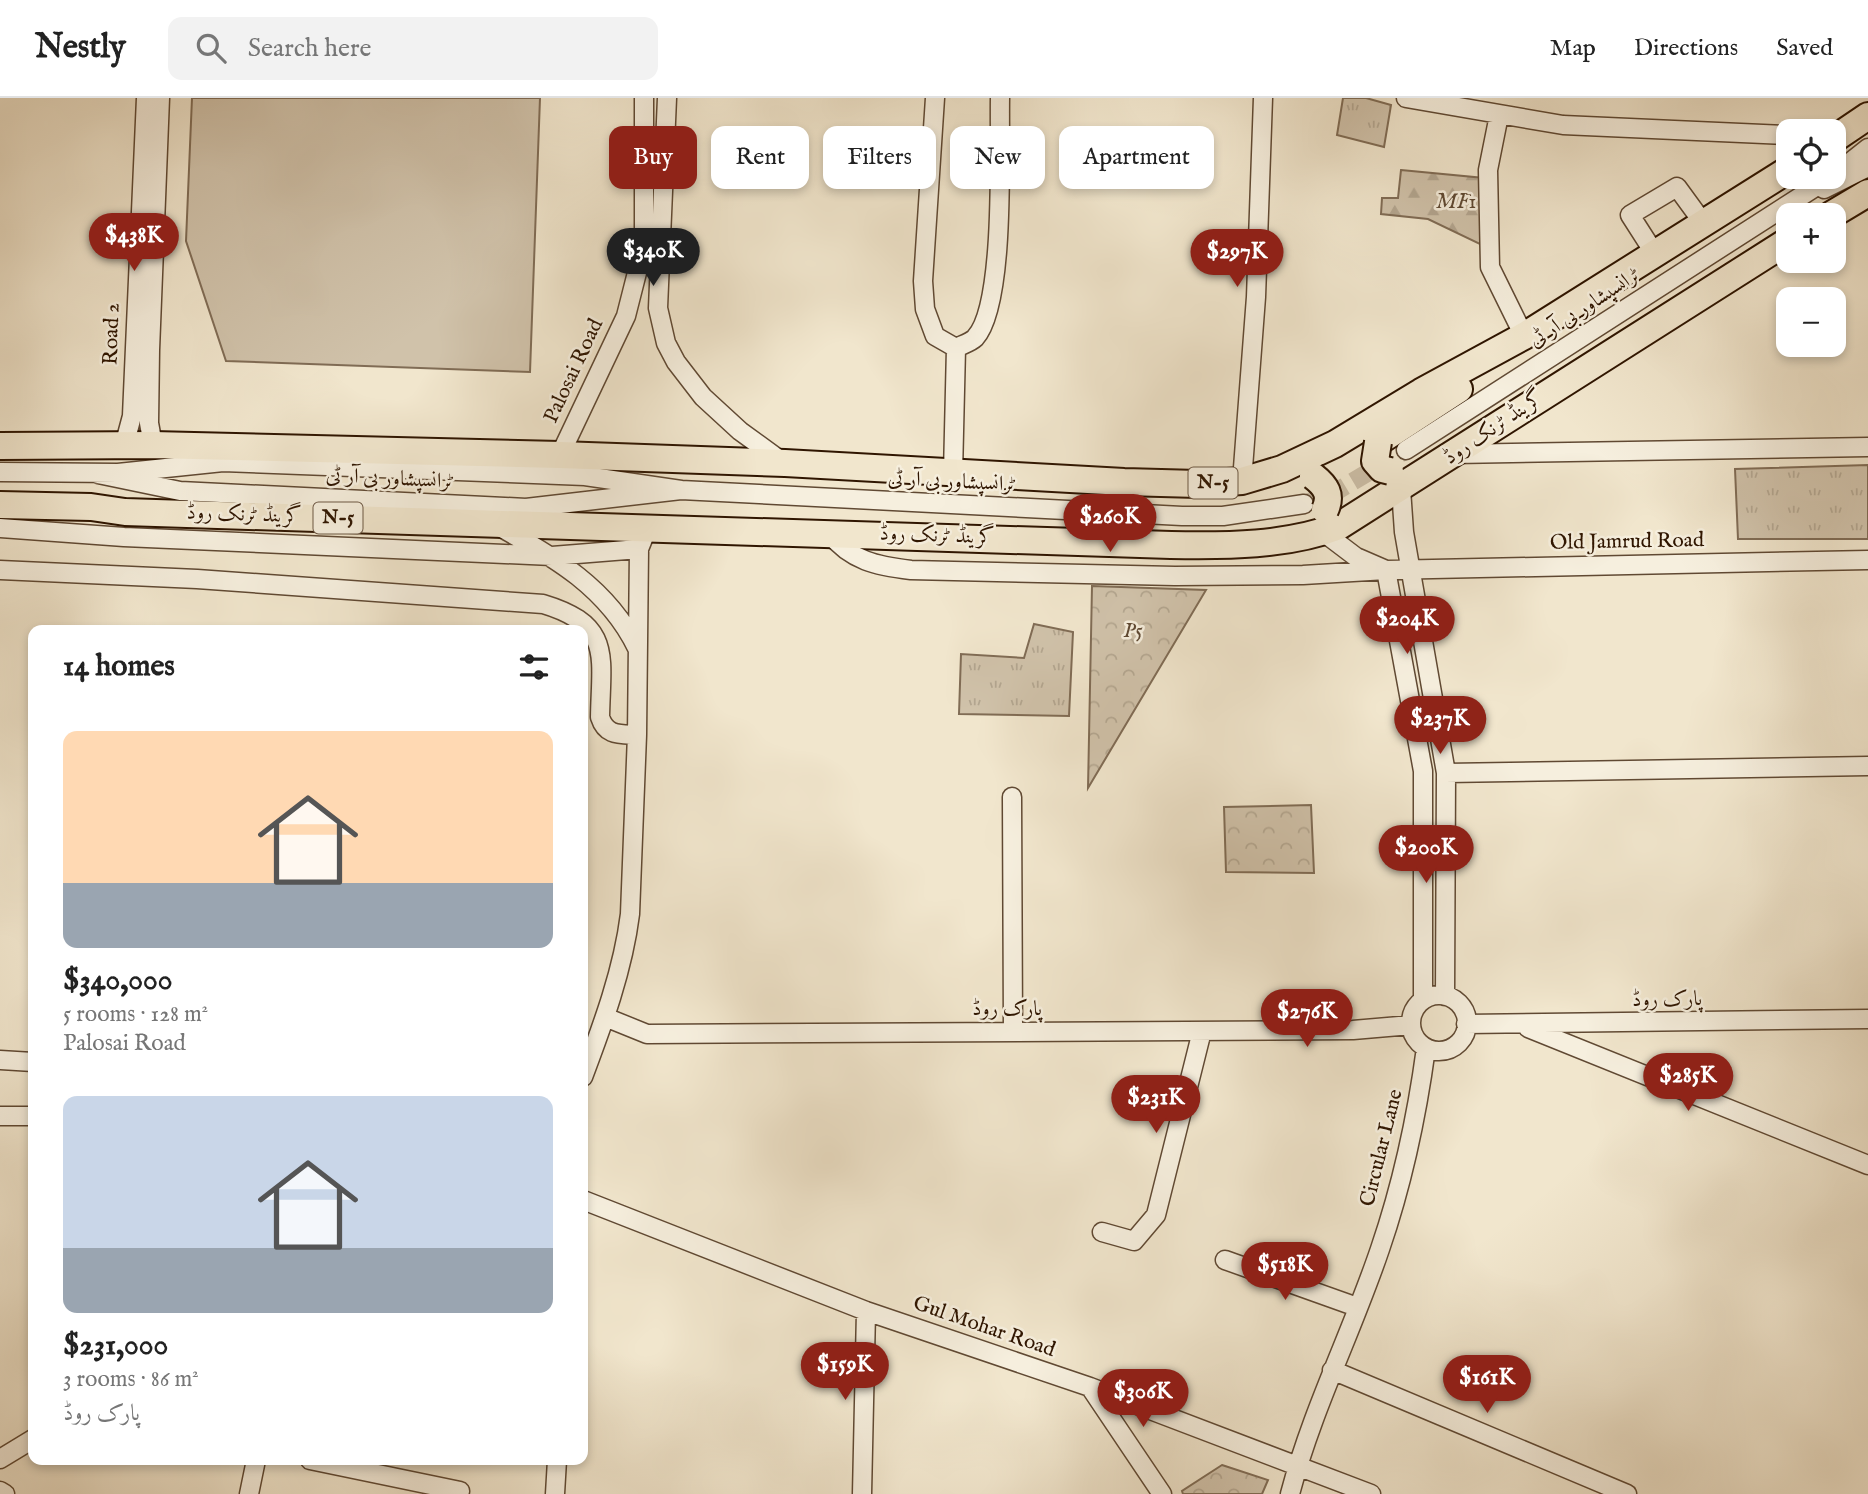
<!DOCTYPE html>
<html lang="en">
<head>
<meta charset="utf-8">
<style>
  body { margin:0; font-family:"IM FELL English",Amiri,serif; background:#f2f2f2; color:#222; height:100vh; display:flex; flex-direction:column; font-size:26px; white-space:nowrap }
  * { box-sizing:border-box; margin:0 }
  p { font-size:23px; color:#767676 }
  .icon { flex:none; width:38px; height:38px; fill:none; stroke:currentColor; stroke-width:2; stroke-linecap:round; stroke-linejoin:round }
  .map { position:relative; flex:1; overflow:hidden }
  .panel { position:absolute; left:28px; top:527px; width:560px; height:840px; display:flex; flex-direction:column; background:#fff; border-radius:14px; box-shadow:0 4px 10px #0003 }
  .panel>* { flex:none }
  .guide { position:absolute; left:609px; top:28px; width:665px; height:63px; display:flex; gap:14px }
  .tools { position:absolute; left:1776px; top:21px; display:grid; gap:14px }
  .tools a { display:grid; place-items:center; width:70px; height:70px; border-radius:14px; background:#fff; box-shadow:0 4px 10px #0003; font-size:35px }
  .price { position:absolute; translate:-50% -60px; padding:0 16px; border-radius:24px; background:#8f2418; color:#fff; font-size:23px; line-height:46px; filter:drop-shadow(0 2px 4px #0008) }
  .price::after { content:''; position:absolute; left:50%; top:42px; width:21px; height:16px; margin-left:-10px; background:inherit; clip-path:polygon(0 0,100% 0,50% 100%) }
  .price.on { background:#222; color:#fff }
  ul { padding:0; list-style:none }
  li { display:grid; align-content:center; gap:14px; height:371px; padding:0 35px }
  li span { display:grid; place-items:center; height:217px; border-radius:14px; color:#555 }
  li>.icon { margin-inline-start:auto }
  span .icon { width:126px; height:126px; fill:#fffc; stroke-width:1 }
  li b { font-size:30px }
  h2 { display:flex; justify-content:space-between; align-items:center; height:84px; padding:0 35px; font-size:30px }
  .chip { padding:0 24px; border-radius:14px; background:#fff; box-shadow:0 4px 10px #0003; font-size:24px; line-height:63px }
  .chip.on { background:#8f2418; color:#fff }
  header { display:flex; align-items:center; gap:42px; box-sizing:border-box; height:98px; padding:0 35px; background:#fff; border-bottom:2px solid #e0e0e0 }
  header strong { font-size:33px }
  nav { display:flex; gap:38px; margin-inline-start:auto; font-size:24px }
  .search { width:490px; height:63px; background:#f2f2f2; display:flex; align-items:center; gap:18px; box-sizing:border-box; padding:0 24px; border-radius:14px; color:#767676; font-size:26px }
  .map>svg:first-child { display:block }
</style>
</head>
<body>
<header>
<strong>Nestly</strong>
<div class="search"><svg class="icon" aria-label="search" viewBox="0 0 24 24"><circle cx="10" cy="10" r="6"/><path d="M15 15l6 6"/></svg>Search here</div>
<nav><a>Map</a><a>Directions</a><a>Saved</a></nav>
</header>
<div class="map">
<svg width="1868" height="1396" viewBox="0 0 1868 1396">
  <defs>
    <pattern id="grass-tufts" width="24" height="20" patternUnits="userSpaceOnUse" patternTransform="scale(1.75)"><rect width="24" height="20" fill="#d0c2aa"/><path d="M3 7l-1-3M5 7V3M7 7l1-3M15 17l-1-3M17 17v-4M19 17l1-3" fill="none" stroke="#b3a690"/></pattern>
    <pattern id="forest-firs" width="22" height="20" patternUnits="userSpaceOnUse" patternTransform="scale(1.75)"><rect width="22" height="20" fill="#d0c2aa"/><path d="M5 1l3.5 6h-7zM16 11l3.5 6h-7z" fill="#b3a690"/></pattern>
    <pattern id="park-crowns" width="20" height="18" patternUnits="userSpaceOnUse" patternTransform="scale(1.75)"><rect width="20" height="18" fill="#d0c2aa"/><path d="M2 6a3 3 0 1 1 6 0M12 15a3 3 0 1 1 6 0" fill="none" stroke="#b3a690"/></pattern>
  </defs>
  <rect width="100%" height="100%" fill="#f1e6cd"/>
  <filter id="stains"><feTurbulence type="fractalNoise" baseFrequency=".00286" numOctaves="4"/><feColorMatrix values="0 0 0 0 .2 0 0 0 0 .09 0 0 0 0 .02 0 0 0 .5 -.17"/></filter>
  <radialGradient id="worn" r=".72"><stop offset=".6" stop-color="#630" stop-opacity="0"/><stop offset="1" stop-color="#630" stop-opacity=".3"/></radialGradient>
  <path fill="url(#grass-tufts)" stroke="#806c55" stroke-width="2" d="M1343 0H1366L1391 7 1384 49 1337 37Z
    M1868 367V441H1738L1735 371Z
    M1034 526 1073 534 1069 618 959 616 961 556 1024 560Z"/>
  <path fill="url(#forest-firs)" stroke="#806c55" stroke-width="2" d="M1401 72 1484 80V148L1428 121 1381 116 1382 100H1398Z"/>
  <path fill="url(#park-crowns)" stroke="#806c55" stroke-width="2" d="M1092 488 1206 492 1088 690Z
    M1311 707 1314 775 1226 774 1224 709Z
    M1222 1367 1268 1382 1262 1396H1183L1182 1393Z"/>
  <path fill="#d0c2aa" stroke="#806c55" stroke-width="2" d="M192 0H540L530 274 226 263 186 143Z"/>
  <g fill="none" stroke-linecap="round" stroke-linejoin="round">
    <path stroke="#cabca4" stroke-width="18" stroke-dasharray="18 9" stroke-linecap="butt" d="M1304 406 1337 393 1406 352"/>
    <g stroke="#604933" stroke-width="21">
      <path id="minor" d="M667 0 658 210 666 245 676 264 703 299 740 333 784 365
        M935 0 923 183 925 211 935 238 956 250
        M1406 0 1563 27 1788 37
        M1499 17 1488 72 1490 169 1524 238
        M1834 77 1868 50
        M1824 91 1868 69
        M1655 156 1630 117 1677 89 1704 126
        M956 250C962 247 971 244 975 240 1006 207 999 49 1000 0
        M153 347 149 325 150 252 160 0
        M124 348 132 318 146 0
        M1406 352 1831 79
        M1455 356 1868 349
        M560 357 626 218 644 147V0
        M0 374 118 375 223 364 585 378 681 392 526 410 180 393 98 376
        M953 375 956 250
        M1242 383 1256 199 1263 0
        M1401 391 1404 434 1446 675 1445 898
        M681 392 1182 418H1223L1304 406
        M498 428C554 459 608 490 637 550
        M0 430 124 439 552 458 639 451
        M1323 434 1356 459 1386 472 1423 673V902
        M829 435C851 463 877 468 911 472L1175 478 1303 477 1386 472 1868 462
        M0 472 197 481 543 506C613 527 601 558 600 619 606 638 619 636 637 637
        M1446 675 1868 668
        M1012 699 1013 934
        M1411 925a28 28 0 1 1 56 0a28 28 0 1 1-56 0Z
        M605 919 647 936 1353 932 1411 927
        M1466 926 1868 921
        M1528 930 1868 1067
        M0 962 33 964
        M583 979C603 926 623 872 630 816L637 637 639 451 643 441
        M0 1018H33
        M583 1102 866 1213 1090 1289 1371 1396
        M1102 1134 1134 1143 1156 1117 1202 933
        M1225 1162 1357 1209
        M1332 1272 1627 1396
        M1090 1289 1162 1396
        M0 1361 33 1341
        M310 1362 460 1393
        M0 1393 5 1396
        M249 1396 256 1362
        M555 1396 557 1362
        M862 1396 866 1213
        M1290 1396C1312 1312 1352 1234 1380 1151 1402 1087 1417 1017 1426 950"/>
    </g>
    <g stroke="#2f1500" stroke-width="30">
      <path id="highway" d="M1834 41 1868 18
        M1831 117 1868 95
        M1378 344 1459 291
        M0 348 153 347 560 357 785 365 1124 384 1198 386 1242 383 1282 371 1335 346 1421 294 1524 238 1788 72
        M0 407 91 409 125 414 1171 447C1226 448 1287 448 1339 428L1788 143"/>
    </g>
    <use href="#minor" stroke="#f6efde" stroke-width="18"/>
    <use href="#highway" stroke="#f1e6cd" stroke-width="26"/>
    <g stroke="#2f1500" stroke-width="30" stroke-linecap="butt">
      <path id="highway-bridge" d="M1378 344 1375 363 1382 371 1390 373
        M1313 378C1326 388 1332 397 1325 412"/>
    </g>
    <use href="#highway-bridge" stroke="#f1e6cd" stroke-width="26"/>
  </g>
  <g text-anchor="middle" dominant-baseline="central" stroke-width="5" stroke-linejoin="round" paint-order="stroke">
    <g fill="#f6efde" stroke="#6b5643" stroke-width="2">
      <rect x="1188.5" y="369.5" width="49" height="31" rx="5"/>
      <rect x="313.5" y="404.5" width="49" height="31" rx="5"/>
    </g>
    <g font-size="19" font-weight="bold" fill="#2f1500">
      <text x="1213" y="385">N-5</text>
      <text x="338" y="420">N-5</text>
    </g>
    <g font-size="21" font-style="italic" fill="#5f4933" stroke="#f6efde">
      <text x="1456" y="104">MF1</text>
      <text x="1133" y="533">P5</text>
    </g>
    <g font-size="21" fill="#2f1500" stroke="#f6efde">
      <text transform="translate(1585 210) rotate(-33)">ٹرانسپشاور بی آر ٹی</text>
      <text transform="translate(112 236) rotate(-88)">Road 2</text>
      <text transform="translate(574 273) rotate(-65)">Palosai Road</text>
      <text transform="translate(1494 330) rotate(-34)">گرینڈ ٹرنک روڈ</text>
      <text transform="translate(390 381) rotate(3)">ٹرانسپشاور بی آر ٹی</text>
      <text transform="translate(952 384) rotate(3)">ٹرانسپشاور بی آر ٹی</text>
      <text transform="translate(244 417) rotate(2)">گرینڈ ٹرنک روڈ</text>
      <text transform="translate(937 438) rotate(2)">گرینڈ ٹرنک روڈ</text>
      <text transform="translate(1627 444) rotate(-1)">Old Jamrud Road</text>
      <text transform="translate(1667 902) rotate(-1)">پارک روڈ</text>
      <text x="1007" y="911">پارک روڈ</text>
      <text transform="translate(1382 1050) rotate(-76)">Circular Lane</text>
      <text transform="translate(984 1229) rotate(19)">Gul Mohar Road</text>
    </g>
  </g>
  <rect width="100%" height="100%" filter="url(#stains)"/>
  <rect width="100%" height="100%" fill="url(#worn)"/>
</svg>
<div class="tools">
<a><svg class="icon" aria-label="locate" viewBox="0 0 24 24"><circle cx="12" cy="12" r="6"/><path d="M12 2v4M12 18v4M2 12h4M18 12h4"/></svg></a>
<a>+</a>
<a>−</a>
</div>
<b class="price" style="left:134px;top:175px">$438K</b>
<b class="price on" style="left:653px;top:190px">$340K</b>
<b class="price" style="left:1237px;top:191px">$297K</b>
<b class="price" style="left:1110px;top:456px">$260K</b>
<b class="price" style="left:1407px;top:558px">$204K</b>
<b class="price" style="left:1440px;top:658px">$237K</b>
<b class="price" style="left:1426px;top:787px">$200K</b>
<b class="price" style="left:1307px;top:951px">$276K</b>
<b class="price" style="left:1688px;top:1015px">$285K</b>
<b class="price" style="left:1156px;top:1037px">$231K</b>
<b class="price" style="left:1285px;top:1204px">$518K</b>
<b class="price" style="left:845px;top:1304px">$159K</b>
<b class="price" style="left:1487px;top:1317px">$161K</b>
<b class="price" style="left:1143px;top:1331px">$306K</b>
<div class="guide">
<a class="chip on">Buy</a>
<a class="chip">Rent</a>
<a class="chip">Filters</a>
<a class="chip">New</a>
<a class="chip">Apartment</a>
</div>
<section class="panel">
<h2>14 homes<svg class="icon" aria-label="filters" viewBox="0 0 24 24"><path d="M4 7h16M4 17h16"/><circle cx="9" cy="7" r="2"/><circle cx="15" cy="17" r="2"/></svg></h2>
<ul>
<li><span style="background:linear-gradient(#ffd9b3 70%,#9aa5b1 0)"><svg class="icon" aria-label="home" viewBox="0 0 24 24"><path d="M3 11l9-7 9 7M6 9v11h12V9"/></svg></span><div><b>$340,000</b><p>5 rooms · 128 m²</p><p>Palosai Road</p></div></li>
<li><span style="background:linear-gradient(#c9d6e8 70%,#9aa5b1 0)"><svg class="icon" aria-label="home" viewBox="0 0 24 24"><path d="M3 11l9-7 9 7M6 9v11h12V9"/></svg></span><div><b>$231,000</b><p>3 rooms · 86 m²</p><p>پارک روڈ</p></div></li>
</ul>
</section>
</div>
</body>
</html>
